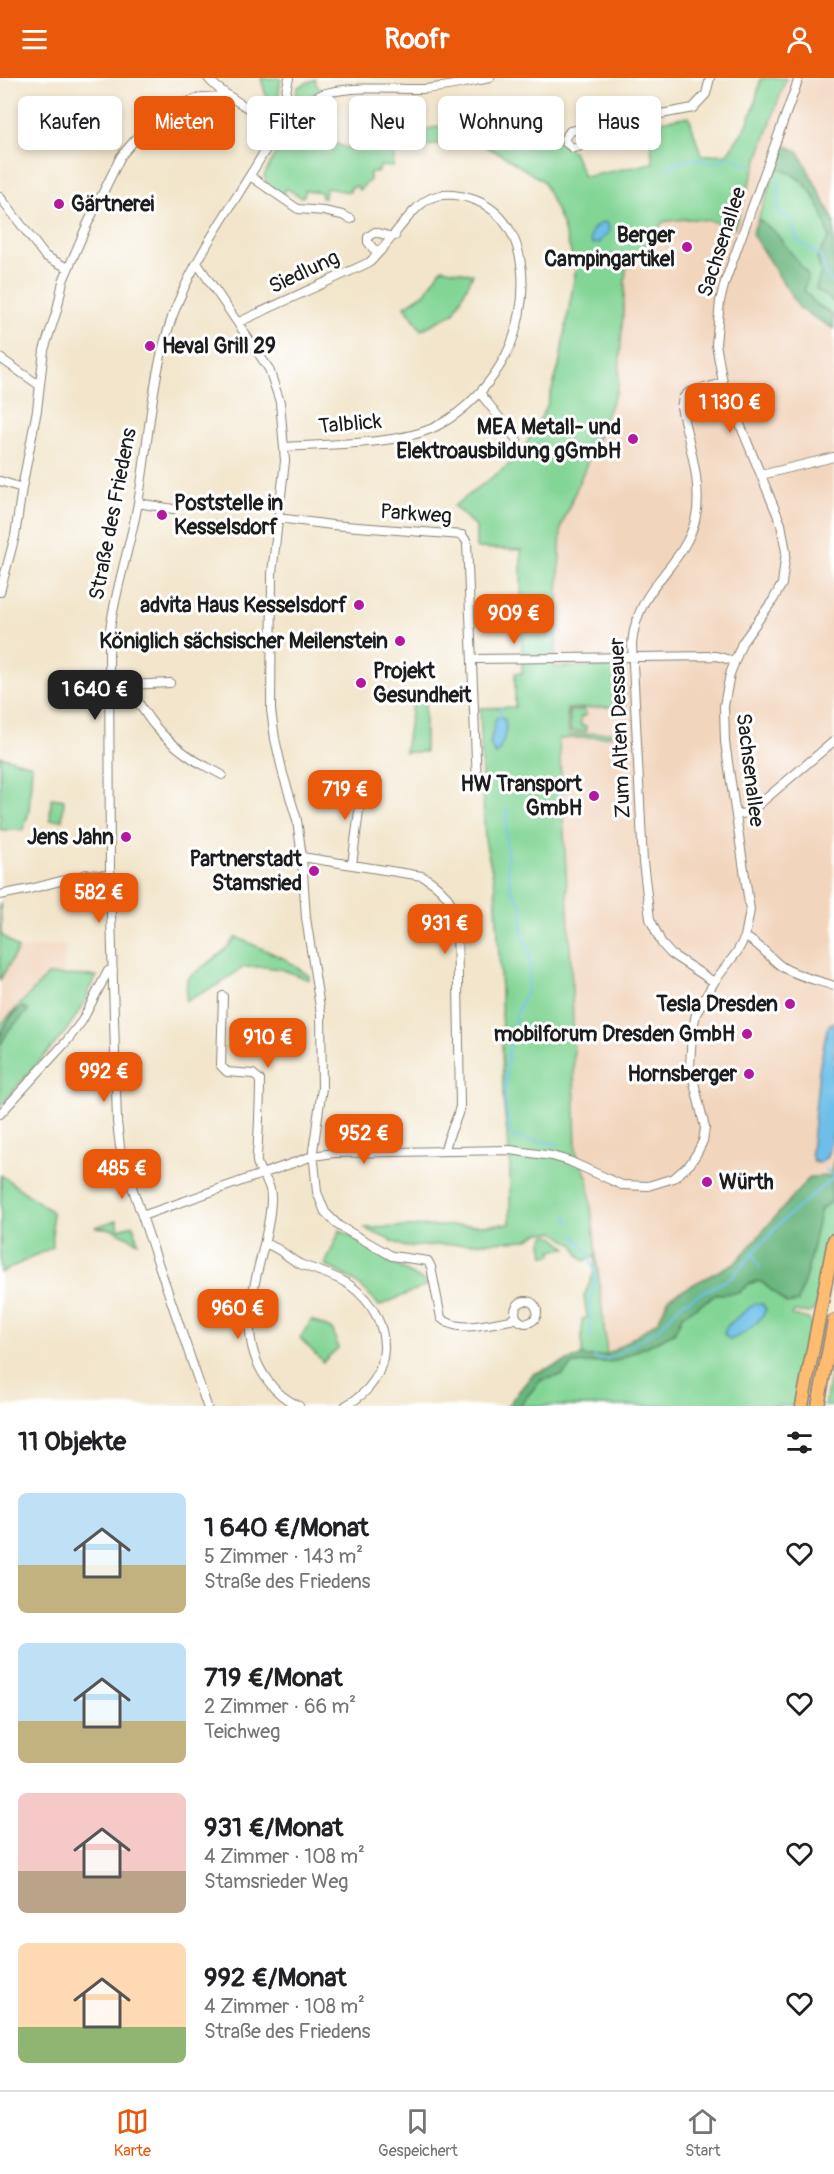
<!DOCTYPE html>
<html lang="de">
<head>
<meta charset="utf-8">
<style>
  body { margin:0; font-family:Pangolin,sans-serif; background:#f2f2f2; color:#202124; height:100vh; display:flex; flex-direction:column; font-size:22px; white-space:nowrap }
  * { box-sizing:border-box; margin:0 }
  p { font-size:20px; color:#757577 }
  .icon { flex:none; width:33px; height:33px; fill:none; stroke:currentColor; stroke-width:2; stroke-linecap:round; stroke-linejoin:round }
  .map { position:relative; height:1328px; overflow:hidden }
  .drawer { display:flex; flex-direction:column; background:#fff; flex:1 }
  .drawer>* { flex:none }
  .guide { position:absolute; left:18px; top:18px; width:798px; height:54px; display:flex; gap:12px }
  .price { position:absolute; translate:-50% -51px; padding:0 14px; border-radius:12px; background:#ea580c; color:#fff; font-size:20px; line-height:39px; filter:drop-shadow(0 2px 3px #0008) }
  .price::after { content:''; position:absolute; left:50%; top:36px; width:18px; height:14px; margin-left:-9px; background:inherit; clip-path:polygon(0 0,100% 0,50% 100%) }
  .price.selected { background:#222; color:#fff }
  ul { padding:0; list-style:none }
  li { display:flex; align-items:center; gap:18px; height:150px; padding:0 18px }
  li span { display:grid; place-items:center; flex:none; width:168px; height:120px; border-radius:9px; color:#555 }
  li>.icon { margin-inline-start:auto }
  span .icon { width:72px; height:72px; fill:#fffc; stroke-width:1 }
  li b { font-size:26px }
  h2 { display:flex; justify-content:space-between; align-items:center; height:72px; padding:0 18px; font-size:26px }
  .pill { padding:0 21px; border-radius:9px; background:#fff; box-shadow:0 3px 9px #0003; font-size:21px; line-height:54px }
  .pill.selected { background:#ea580c; color:#fff }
  header { display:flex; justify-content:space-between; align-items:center; height:78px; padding:0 18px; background:#ea580c; color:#fff; font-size:27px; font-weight:700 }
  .menu { display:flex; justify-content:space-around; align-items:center; height:84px; border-top:2px solid #e0e0e0; background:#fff; font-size:16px; color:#757577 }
  .menu a { display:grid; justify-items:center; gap:3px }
  .menu .selected { color:#ea580c }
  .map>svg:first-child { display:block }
</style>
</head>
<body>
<header><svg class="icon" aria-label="menu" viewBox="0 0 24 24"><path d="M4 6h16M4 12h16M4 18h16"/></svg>Roofr<svg class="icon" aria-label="person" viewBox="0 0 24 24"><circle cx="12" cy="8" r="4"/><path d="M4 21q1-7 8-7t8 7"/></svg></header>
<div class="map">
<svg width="834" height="1328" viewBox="0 0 834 1328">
  <rect width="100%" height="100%" fill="#fff"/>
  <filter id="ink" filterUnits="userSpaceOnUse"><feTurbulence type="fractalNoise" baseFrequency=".0167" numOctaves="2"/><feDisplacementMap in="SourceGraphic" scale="12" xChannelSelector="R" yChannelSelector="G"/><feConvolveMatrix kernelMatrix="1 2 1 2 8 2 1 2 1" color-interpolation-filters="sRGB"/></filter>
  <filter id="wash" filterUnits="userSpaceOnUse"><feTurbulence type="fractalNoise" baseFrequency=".008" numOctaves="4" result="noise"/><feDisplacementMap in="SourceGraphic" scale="24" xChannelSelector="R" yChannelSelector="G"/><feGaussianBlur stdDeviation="1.35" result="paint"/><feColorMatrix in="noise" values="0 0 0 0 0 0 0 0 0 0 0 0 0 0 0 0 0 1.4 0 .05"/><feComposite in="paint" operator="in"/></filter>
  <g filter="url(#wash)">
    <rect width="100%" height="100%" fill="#f2e5cb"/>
    <path fill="#f2d5bd" d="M786 0H834V143L799 74 785 67 752 156 800 231 834 251V922L832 930 834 931V1081L830 1098 810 1099 736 1184 669 1219 659 1242 607 1277 588 1101 576 1074 555 584 561 449 618 309 626 191 663 144 689 139 715 143 734 150Z
      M65 867 63 897H48L0 947V902L18 871Z"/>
    <path fill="#83d596" stroke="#507859" stroke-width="1.5" d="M261 0H281L278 24 272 31H268L269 29Z
      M761 0H786L734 150C707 140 691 139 663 144L626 191 618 309 561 449 555 589H619L624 595 626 628 567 631 569 657 611 654V658L559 661 572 907 576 1074 588 1101 607 1277 586 1279 583 1277 582 1274V1241L587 1240 584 1218 594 1194 595 1178 584 1183 579 1178 575 1168 554 1154 538 1155 527 1162 405 1169 364 1150 510 1146V1083L503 1020 501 913 495 807 485 762 484 745 480 630 515 629V595H522L521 472 476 470V449L454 428 519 379 547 328 559 288 576 190 562 146 543 103 499 75 479 66 444 65 399 73 398 58 487 37 532 57 537 63 562 61 564 69 573 73 584 99 653 85 648 45 689 38 701 77 727 76 746 49 754 29Z
      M315 1 317 8 322 13 293 25 298 9Z
      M285 56 330 63 344 69 356 71 357 66C369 67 381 59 392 56L395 66 393 89 380 88 379 94H370V102L359 112 357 108 350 110V114L326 110 324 120H321V114L305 112 304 118 301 119 286 110 282 117 267 106 264 98Z
      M776 90C811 100 821 127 829 159L817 180 821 194 816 211 834 224V240L829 233 816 226 804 212 807 197 775 154 758 141Z
      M442 190 473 196 454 235 421 252 405 228 425 215Z
      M418 621H425V674H405L412 628Z
      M585 632V638H581V648H586V653L571 654 569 633Z
      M0 678 32 687 29 734 23 752H0Z
      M51 720 64 722 62 742H50Z
      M0 825 1 856 18 871 0 902Z
      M236 859 285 881 309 898V902L281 891 264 889H244L219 906 186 923 187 901C204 887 223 877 236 859Z
      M48 897 97 898 90 909 86 923 66 953 0 1028V968L8 953 28 932 14 934 0 957V947Z
      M834 1081V1139L816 1230 809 1235 794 1233 792 1237 808 1241 812 1248 801 1289 795 1328H519L541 1302 562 1297 573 1286 616 1283 674 1255 683 1237 717 1215H738L749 1206 757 1203 763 1205 787 1226 807 1194 821 1130 832 1123 830 1098Z
      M1 1097 52 1134 53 1169 0 1195Z
      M117 1142 119 1151 133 1147 138 1164 112 1151 95 1149Z
      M340 1152 409 1195 430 1206 379 1228C365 1208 346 1197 325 1187Z
      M546 1157H551L567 1170 552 1172V1177L544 1178 542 1164Z
      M312 1242 333 1252 338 1270 323 1284 300 1260Z
      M834 1276V1328H825Z"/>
    <path fill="#6ab67f" stroke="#43694e" stroke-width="1.5" d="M785 67 799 74 834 143V224L816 211 821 194 817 180 829 159C821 127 811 99 776 90Z
      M758 141 775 154 808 197 804 213C807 216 811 221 814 225 826 236 834 230 834 251L800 231 752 156Z
      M23 929 29 932 8 953 0 968C0 952 9 937 23 929Z
      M830 1098 832 1124 821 1130 807 1194 798 1224 787 1226 763 1205 757 1203 749 1206 738 1215 717 1216 683 1237 674 1255 616 1283 573 1286 562 1297 541 1302 519 1328H507L533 1296 583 1277 586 1279 607 1277 659 1242 669 1219 736 1184 810 1099Z"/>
    <path fill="#6dbfe9" stroke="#446e82" stroke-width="1.5" d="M604 144 608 146 609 154 599 165 593 166C586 156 595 147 604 144Z
      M500 639 504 640C509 653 502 668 496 677L490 666 496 640Z
      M834 944V1050L827 1079 819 1085 814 1084 811 1075 819 992 827 951 830 946Z
      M754 1226H762L766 1231C762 1244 742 1257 730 1262L724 1256 727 1248Z"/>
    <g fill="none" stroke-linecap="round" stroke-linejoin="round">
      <path stroke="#6dbfe9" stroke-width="2" d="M667 90 684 82 697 81 714 85 728 79 751 87
        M779 100C780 112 777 122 779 134L791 141 797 162 821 179 825 195 834 206
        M500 639 501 629
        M507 731 506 761 508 794 512 813 520 824 523 833 522 855 529 873 530 887 527 913 520 926 512 952 507 986 505 1020 506 1033 511 1056 515 1060 558 1066
        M825 1091 834 1098
        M567 1138 569 1144
        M574 1157 587 1174 596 1197 590 1227 591 1260
        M753 1176 760 1190
        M594 1278 596 1281H609L660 1250 682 1225 731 1200 783 1142 834 1099"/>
    </g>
  </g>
  <g filter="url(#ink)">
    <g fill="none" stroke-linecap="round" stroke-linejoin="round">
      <g stroke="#878074" stroke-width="10">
        <path id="minor" d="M208 0C217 12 258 39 273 40 288 42 309 19 326 15 358 8 390 11 422 11 445 10 468 4 490 0
          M600 48 579 69 573 70 566 65 565 60 570 53 693 30 706 16 710 0
          M250 98 298 131 324 133 342 137 351 141
          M0 119 45 178 68 190
          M197 185 269 291 280 324 285 383 272 495 271 632 275 661 283 696 297 742 302 779 306 840 321 936 322 1010 313 1073 317 1114 325 1134 339 1148 392 1178 428 1183 431 1189 441 1240C458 1256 490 1245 511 1242L515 1239
          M239 244 370 184 381 172
          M0 280 39 307
          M480 315 517 362
          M284 369C327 366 400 367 437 348 466 333 491 306 506 277 530 230 534 145 475 122 462 117 444 114 431 120 414 127 394 158 381 172L375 173 368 164V159L375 154 389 158H395
          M761 397 834 379
          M0 403 22 410
          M138 425 173 431
          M278 440 332 447 462 457 467 464 477 705
          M0 514 15 458 22 410 37 332 44 272 57 232 63 203 87 147 121 78 147 48 163 36 184 25 203 19 227 18
          M473 581 716 578 734 583
          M108 603H120L128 607 170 605
          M128 607C148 642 159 658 193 681 202 687 212 691 222 697
          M737 737 750 734 834 663
          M302 779 422 798C441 808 452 821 457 841L460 1028C457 1044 447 1057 445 1073
          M352 787 363 702
          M0 817 30 811 87 796 110 798
          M745 859C760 866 768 878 781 888 796 898 817 902 834 908
          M714 904 671 876 662 866 650 841 643 784 632 566C637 507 682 491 695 443 704 409 688 363 681 329L683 320 689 314 723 305
          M223 918 221 988 227 994 253 996 260 1002C260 1022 259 1042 258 1062 258 1069 256 1078 257 1084 260 1098 272 1103 271 1122 269 1182 226 1247 268 1303 275 1313 287 1323 299 1328
          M0 1036 66 964 82 943 108 893H113
          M142 1138 313 1078 334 1075 510 1072 552 1078 569 1083 622 1107 648 1108 674 1100 690 1086 697 1075 703 1063 705 1050 690 988 692 955 696 936 714 904 737 874 745 859 750 832 725 664 724 628 730 596 742 565 773 522 782 506 786 474 781 446 723 305 716 266 720 223 725 204 799 0
          M265 1166C278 1168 288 1180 300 1186 317 1193 336 1197 351 1208 395 1241 397 1301 345 1328
          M515 1234a11 11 0 1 1 22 0a11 11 0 1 1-22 0Z
          M207 1328 128 1097 120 1069 117 1044 110 802 109 558C115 512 130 469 138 425 150 358 151 288 178 224 202 166 242 114 273 59L280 40 289 0"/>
      </g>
      <g stroke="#878074" stroke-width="15">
        <path id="primary" d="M802 1328 834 1162
          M818 1328 834 1243"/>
      </g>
      <use href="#minor" stroke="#fff" stroke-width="8"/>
      <use href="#primary" stroke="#febc70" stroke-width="12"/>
    </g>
  </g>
  <g fill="#b5179e" stroke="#fff" stroke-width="2">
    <circle cx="59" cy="126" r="6"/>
    <circle cx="687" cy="169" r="6"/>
    <circle cx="150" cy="268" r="6"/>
    <circle cx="633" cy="361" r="6"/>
    <circle cx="162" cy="437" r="6"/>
    <circle cx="359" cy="527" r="6"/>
    <circle cx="400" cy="563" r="6"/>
    <circle cx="361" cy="605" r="6"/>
    <circle cx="594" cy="718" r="6"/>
    <circle cx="126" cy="759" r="6"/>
    <circle cx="314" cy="793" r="6"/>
    <circle cx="790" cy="926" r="6"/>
    <circle cx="747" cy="956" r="6"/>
    <circle cx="749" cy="996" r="6"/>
    <circle cx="707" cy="1104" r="6"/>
  </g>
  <g text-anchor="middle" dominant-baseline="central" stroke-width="6" stroke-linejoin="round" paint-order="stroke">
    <g font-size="21" font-weight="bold" fill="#1c1c1c" stroke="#fff" text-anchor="end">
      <text x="71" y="126" text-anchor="start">Gärtnerei</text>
      <text x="675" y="157">Berger<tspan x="675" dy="24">Campingartikel</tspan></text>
      <text x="162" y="268" text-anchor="start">Heval Grill 29</text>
      <text x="621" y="349">MEA Metall- und<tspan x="621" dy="24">Elektroausbildung gGmbH</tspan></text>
      <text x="174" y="425" text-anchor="start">Poststelle in<tspan x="174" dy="24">Kesselsdorf</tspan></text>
      <text x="347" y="527">advita Haus Kesselsdorf</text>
      <text x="388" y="563">Königlich sächsischer Meilenstein</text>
      <text x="373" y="593" text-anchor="start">Projekt<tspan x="373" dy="24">Gesundheit</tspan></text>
      <text x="582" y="706">HW Transport<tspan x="582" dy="24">GmbH</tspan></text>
      <text x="114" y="759">Jens Jahn</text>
      <text x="302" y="781">Partnerstadt<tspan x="302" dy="24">Stamsried</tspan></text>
      <text x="778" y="926">Tesla Dresden</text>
      <text x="735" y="956">mobilforum Dresden GmbH</text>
      <text x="737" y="996">Hornsberger</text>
      <text x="719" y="1104" text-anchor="start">Würth</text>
    </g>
    <g font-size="21" fill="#1c1c1c" stroke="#fff">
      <text transform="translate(722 164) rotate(-72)">Sachsenallee</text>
      <text transform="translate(304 194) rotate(-25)">Siedlung</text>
      <text transform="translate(350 346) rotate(-5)">Talblick</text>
      <text transform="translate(113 436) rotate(-79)">Straße des Friedens</text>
      <text transform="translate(416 436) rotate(4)">Parkweg</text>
      <text transform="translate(620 650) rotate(-92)">Zum Alten Dessauer</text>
      <text transform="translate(750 692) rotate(83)">Sachsenallee</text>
    </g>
  </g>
</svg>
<b class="price" style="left:730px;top:356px">1 130 €</b>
<b class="price" style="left:514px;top:567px">909 €</b>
<b class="price selected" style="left:95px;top:643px">1 640 €</b>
<b class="price" style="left:345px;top:743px">719 €</b>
<b class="price" style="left:99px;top:846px">582 €</b>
<b class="price" style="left:445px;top:877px">931 €</b>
<b class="price" style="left:268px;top:991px">910 €</b>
<b class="price" style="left:104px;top:1025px">992 €</b>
<b class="price" style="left:364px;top:1087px">952 €</b>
<b class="price" style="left:122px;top:1122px">485 €</b>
<b class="price" style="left:238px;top:1262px">960 €</b>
<div class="guide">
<a class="pill">Kaufen</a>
<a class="pill selected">Mieten</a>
<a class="pill">Filter</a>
<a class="pill">Neu</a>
<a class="pill">Wohnung</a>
<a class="pill">Haus</a>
</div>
</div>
<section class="drawer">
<h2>11 Objekte<svg class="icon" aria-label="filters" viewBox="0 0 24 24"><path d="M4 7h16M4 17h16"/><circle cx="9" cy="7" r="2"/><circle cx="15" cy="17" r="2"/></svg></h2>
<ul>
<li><span style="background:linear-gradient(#bfe0f5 60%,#c2b280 0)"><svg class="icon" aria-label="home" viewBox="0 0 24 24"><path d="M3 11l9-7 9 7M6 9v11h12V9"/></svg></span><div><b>1 640 €/Monat</b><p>5 Zimmer · 143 m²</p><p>Straße des Friedens</p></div><svg class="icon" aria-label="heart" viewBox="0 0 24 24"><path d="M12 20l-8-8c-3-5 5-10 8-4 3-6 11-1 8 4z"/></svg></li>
<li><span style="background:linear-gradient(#bfe0f5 65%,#c2b280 0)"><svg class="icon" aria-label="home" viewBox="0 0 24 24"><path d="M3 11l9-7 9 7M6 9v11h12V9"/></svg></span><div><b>719 €/Monat</b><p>2 Zimmer · 66 m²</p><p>Teichweg</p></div><svg class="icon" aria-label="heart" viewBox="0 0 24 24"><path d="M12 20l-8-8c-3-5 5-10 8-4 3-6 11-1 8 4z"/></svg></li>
<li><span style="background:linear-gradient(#f6c9c9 65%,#b9a48a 0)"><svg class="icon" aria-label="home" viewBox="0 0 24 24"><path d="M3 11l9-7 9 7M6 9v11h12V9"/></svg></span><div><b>931 €/Monat</b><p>4 Zimmer · 108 m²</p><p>Stamsrieder Weg</p></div><svg class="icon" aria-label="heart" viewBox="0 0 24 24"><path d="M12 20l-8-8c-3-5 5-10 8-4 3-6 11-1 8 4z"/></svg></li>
<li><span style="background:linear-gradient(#ffd9b3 70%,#8fb573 0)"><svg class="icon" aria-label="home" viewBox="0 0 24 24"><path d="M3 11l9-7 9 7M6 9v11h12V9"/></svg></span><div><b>992 €/Monat</b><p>4 Zimmer · 108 m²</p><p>Straße des Friedens</p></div><svg class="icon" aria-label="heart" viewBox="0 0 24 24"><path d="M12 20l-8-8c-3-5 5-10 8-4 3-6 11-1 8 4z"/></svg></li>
</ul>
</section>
<nav class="menu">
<a class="selected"><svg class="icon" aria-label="map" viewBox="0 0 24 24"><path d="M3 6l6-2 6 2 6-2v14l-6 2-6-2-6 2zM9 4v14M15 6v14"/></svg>Karte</a>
<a><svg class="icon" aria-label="saved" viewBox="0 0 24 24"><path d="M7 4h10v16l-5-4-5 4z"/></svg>Gespeichert</a>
<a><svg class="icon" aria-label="home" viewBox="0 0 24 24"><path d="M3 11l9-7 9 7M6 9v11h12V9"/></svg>Start</a>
</nav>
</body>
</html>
